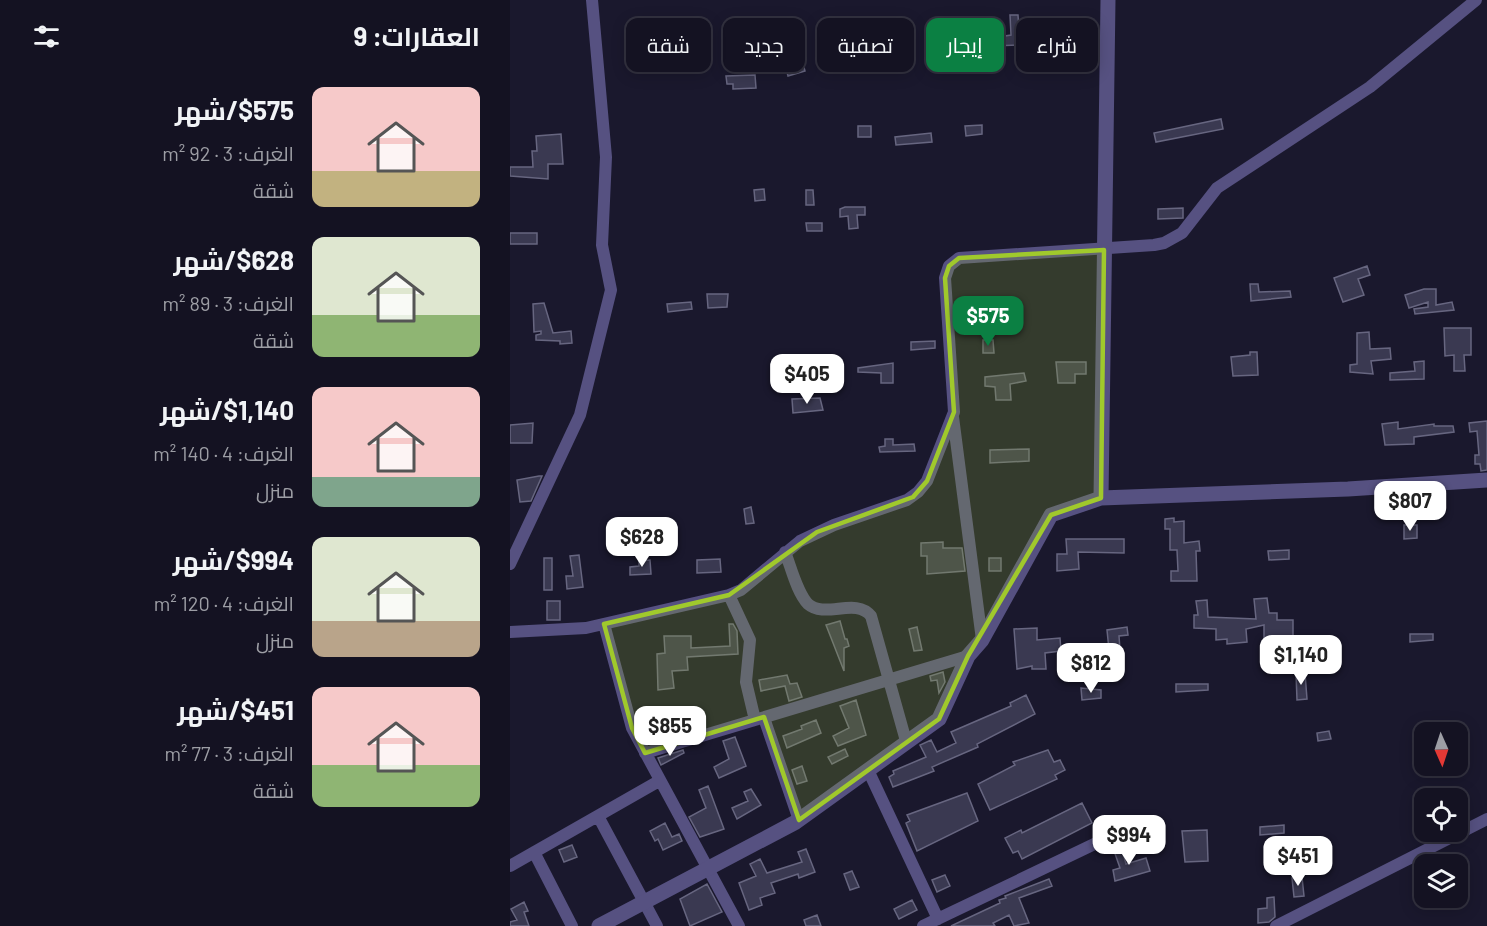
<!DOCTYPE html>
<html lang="ar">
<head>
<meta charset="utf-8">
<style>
  body { margin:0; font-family:Barlow,Cairo,sans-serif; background:#21202f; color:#f1f3f6; direction:rtl; height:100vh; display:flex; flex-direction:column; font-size:22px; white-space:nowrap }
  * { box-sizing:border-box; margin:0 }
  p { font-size:20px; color:#9d9ea5 }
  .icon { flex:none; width:33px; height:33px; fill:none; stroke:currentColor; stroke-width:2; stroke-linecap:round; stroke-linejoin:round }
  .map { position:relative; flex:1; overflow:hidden; direction:ltr }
  .sheet { display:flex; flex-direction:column; background:#141222; width:510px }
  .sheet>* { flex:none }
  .guide { position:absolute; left:18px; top:18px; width:570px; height:54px; direction:rtl; display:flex; gap:12px }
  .needle { width:39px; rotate:177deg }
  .buttons { position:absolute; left:904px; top:722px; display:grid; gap:12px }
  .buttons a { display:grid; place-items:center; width:54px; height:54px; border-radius:12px; background:#141222; box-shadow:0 3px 15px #0003,0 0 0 2px #333240; font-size:30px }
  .price { position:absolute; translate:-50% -51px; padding:0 14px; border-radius:12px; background:#fff; color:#222; font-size:20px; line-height:39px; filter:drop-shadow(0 2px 3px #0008) }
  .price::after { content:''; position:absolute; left:50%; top:36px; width:18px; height:14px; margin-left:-9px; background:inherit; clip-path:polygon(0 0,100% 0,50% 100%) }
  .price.on { background:#0b8043; color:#fff }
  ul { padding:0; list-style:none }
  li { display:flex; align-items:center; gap:18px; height:150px; padding:0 30px }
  li span { display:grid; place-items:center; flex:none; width:168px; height:120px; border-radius:12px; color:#555 }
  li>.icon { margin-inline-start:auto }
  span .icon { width:72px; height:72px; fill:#fffc; stroke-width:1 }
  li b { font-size:26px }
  h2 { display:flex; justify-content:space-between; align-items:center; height:72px; padding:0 30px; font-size:26px }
  .chip { padding:0 21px; border-radius:12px; background:#141222; box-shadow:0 3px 15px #0003,0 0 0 2px #333240; font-size:21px; line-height:54px }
  .chip.on { background:#0b8043; color:#fff }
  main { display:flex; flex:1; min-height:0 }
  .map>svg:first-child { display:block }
</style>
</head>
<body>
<main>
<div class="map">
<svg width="977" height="926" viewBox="0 0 977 926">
  <rect width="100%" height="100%" fill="#1a182d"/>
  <path fill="#3a3951" stroke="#676680" stroke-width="1.5" d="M500 15H508L510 45 483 46 482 38 501 35Z
    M470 17V25H465L466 47H471V64H452L451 53H439V19Z
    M293 64 295 71 278 76 276 68Z
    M245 75 246 88 223 89V84H217L216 76Z
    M711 119 713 129 646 142 644 133Z
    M472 125V134L456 136 455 126Z
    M348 126H361V137H348Z
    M421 133 422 142 386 145 385 137Z
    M51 134 53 164H38V179L0 176V167H23L22 151H27L26 136Z
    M254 189 255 200 245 201 244 190Z
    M296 190H303L304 205H296Z
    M335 207H355V215H347L348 228 339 229 338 216 330 217V209Z
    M673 208V218L648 219V209Z
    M296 223H312V231H297Z
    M0 233H27V244H0Z
    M857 266 860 275 848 279 854 295 833 302 824 278Z
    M740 284H748L749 292 780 291 781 297 741 301Z
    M914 289H926V305L942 302 944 310 905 314 904 309 918 307V302L899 308 895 295Z
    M197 294H218L217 307 198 308Z
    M181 302 182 309 158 312 157 304Z
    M34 303 43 333 61 331 62 343 50 344V341L26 340V335L31 334V331L24 332 23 304Z
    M934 328H961V355H954L955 371H944V355L935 356Z
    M859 332 860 349 880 348 881 359 861 361 863 374 840 372V365L847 364V333Z
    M473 340H483L484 353H473Z
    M425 341V348L401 350V342Z
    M740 352H747L748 375 723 376 721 357 740 355Z
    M914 361V379L880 380V373L905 371 904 362Z
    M546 362H576V374H565V383H548Z
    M383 363V383H371V373L348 372V368Z
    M296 372V380L282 382 281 373Z
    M514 373 516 381 500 384 501 400H486L485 387 475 386V377Z
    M310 398 313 410 283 413 282 399Z
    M977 421V470L971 471 970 464H965V455H969L967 431 960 432 959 423Z
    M888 422V429L924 424V426H943L944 432 904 437V444L875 445 872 424Z
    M23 423 22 443H0V425Z
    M375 439H383V445L404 444 405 451 370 452 369 447 375 446Z
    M519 449V461L480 463V450Z
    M29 476H32L21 501 10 502 7 480Z
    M241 507 244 523 236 524 234 509Z
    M664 518V522L674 521V543L689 541 690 551H686L687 581H661V571H668L667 550H660V529H655V519Z
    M894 525H907V538L894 539Z
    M556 539H614V553L568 552 569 569 547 571V554H557Z
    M433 542V548H452L455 571 417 574V556H411V543Z
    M779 550V559L759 560 758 551Z
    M69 555 73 587 57 589 56 576H63L60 556Z
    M34 558H42V590H34Z
    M479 558H491V571H479Z
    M210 559 211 572 187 573V560Z
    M140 560 141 574 120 575V567L129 566V561Z
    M757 598 759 613H767V620H783V657H775V643H754V625L736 629 737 642 717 644V639L706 640V629L684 628V615H688L686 601 697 600 698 617 746 619 744 599Z
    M37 601H50V620H37Z
    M330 621 335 639H337L339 646 334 648V671L316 625Z
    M219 624H223L227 631 228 654 177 657 178 670 162 671 164 688 148 690 147 654 155 653 154 636H181V648L220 646Z
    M407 627 412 650 404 651 399 629Z
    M617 627 618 635 609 636 610 649 599 650 597 630Z
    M527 628V640L550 638 551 651 535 653 536 669H522V666L507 669 504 629Z
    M900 634H923V640L900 642Z
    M433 672 435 682 429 693 427 680 421 681 420 676Z
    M786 673H795L797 699 787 700Z
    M277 675 280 684 287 683 292 697 279 701 275 686 251 691 249 680Z
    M666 684H698V690L666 692Z
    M571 688 591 690V698L572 700Z
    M516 695 525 714 467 744 468 747 422 767 424 771 383 787 379 777 384 774 383 771 416 757 410 745 421 740 427 752 446 743 441 732 501 706 500 703Z
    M346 700 356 735 328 746 323 736 339 728 330 706Z
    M157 707 160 715 145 719 143 711Z
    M306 720 311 733 277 748 273 736 292 729 291 726Z
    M819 731 821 739 808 741 807 733Z
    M225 737 236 766 209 778 204 767 219 759 213 741Z
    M335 749 338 756 322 764 318 757Z
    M173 750 174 753 151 765 148 758Z
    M538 750 544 762 550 760 555 770 545 775 547 779 480 810 468 784 505 765 503 762Z
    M292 766 297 781 287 784 282 770Z
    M198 786 214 829 190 837 179 817 196 808 189 790Z
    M241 789 251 805 227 819 222 808 238 801 234 792Z
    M457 793 468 821 407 851 396 823 400 821 397 815Z
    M572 803 582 823 512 859 508 851 503 853 495 838 511 830 512 833Z
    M155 823 162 837 169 834 172 841 153 850 148 839 145 841 140 831Z
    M774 825V833L750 835V827Z
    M697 830 698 861 675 862 672 831Z
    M62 845 67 857 54 862 49 850Z
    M611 845 616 864 636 858 640 871 605 881 603 870 610 868 603 848Z
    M296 849 305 872 289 878 288 874 261 883 265 893 250 898 252 905 239 910 229 883 246 876 240 864 250 859 257 873 292 862 288 852Z
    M342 871 349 887 340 890 334 874Z
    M435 875 440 886 427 892 422 880Z
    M792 877 794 896 784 897 782 878Z
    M539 879 542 886 509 898 519 923 504 926 499 915 483 923 485 926H441L490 903 489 900 496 898 495 896Z
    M197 884 212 912 180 926 170 899Z
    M764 897 765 917 759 922 748 923V909L757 908V898Z
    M402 900 407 910 389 919 384 909Z
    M14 902 18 911 14 912 19 926H0V922L7 920 1 909Z
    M307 915 311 926H296L294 920Z"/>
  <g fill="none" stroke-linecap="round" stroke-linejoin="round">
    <path stroke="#565181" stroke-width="12" d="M443 417 472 640
      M275 552C281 567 287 593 298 604 315 619 346 597 361 616L396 741
      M0 564 70 415 101 290 92 245 96 157 82 0
      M219 595 240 640 236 682 245 720
      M94 624 122 728 229 926
      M0 632 76 628 219 595 231 590 290 541 324 525 397 500 408 492 417 481 444 412 435 278 439 266 449 258 644 245 654 243 672 233 707 188 860 87 966 0
      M254 718 289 820
      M135 753 458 656
      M358 770 428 919
      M88 816 147 926
      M24 852 62 926
      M0 866 149 781
      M413 926 599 837
      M766 926 977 819"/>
    <path stroke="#565181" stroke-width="15" d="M591 498 598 0
      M89 926 286 822 429 719 458 656 472 640 541 515 591 498 838 489 977 480"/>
  </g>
  <path fill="#a0c92c" fill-opacity="0.2" stroke="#a0c92c" stroke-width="4.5" stroke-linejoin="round" d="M594 250 591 498 541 515 458 656 429 719 289 820 254 717 135 753 122 728 94 624 219 595 307 532 403 497 417 481 444 412 435 278 439 266 449 258Z"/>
</svg>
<div class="buttons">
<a><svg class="needle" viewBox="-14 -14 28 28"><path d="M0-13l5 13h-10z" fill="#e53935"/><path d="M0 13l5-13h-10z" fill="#9d9ea5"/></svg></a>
<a><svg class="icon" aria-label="locate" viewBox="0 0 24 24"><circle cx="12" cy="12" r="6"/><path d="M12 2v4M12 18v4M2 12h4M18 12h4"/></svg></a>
<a><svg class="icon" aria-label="layers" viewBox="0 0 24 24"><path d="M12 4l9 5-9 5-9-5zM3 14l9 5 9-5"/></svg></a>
</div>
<b class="price on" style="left:478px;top:347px">$575</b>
<b class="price" style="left:297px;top:405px">$405</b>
<b class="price" style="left:900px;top:532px">$807</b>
<b class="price" style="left:132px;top:568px">$628</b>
<b class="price" style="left:791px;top:686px">$1,140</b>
<b class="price" style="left:581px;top:694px">$812</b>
<b class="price" style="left:160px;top:757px">$855</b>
<b class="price" style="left:619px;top:866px">$994</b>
<b class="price" style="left:788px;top:887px">$451</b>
<div class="guide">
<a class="chip">شراء</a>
<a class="chip on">إيجار</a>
<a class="chip">تصفية</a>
<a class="chip">جديد</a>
<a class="chip">شقة</a>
</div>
</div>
<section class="sheet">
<h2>العقارات: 9<svg class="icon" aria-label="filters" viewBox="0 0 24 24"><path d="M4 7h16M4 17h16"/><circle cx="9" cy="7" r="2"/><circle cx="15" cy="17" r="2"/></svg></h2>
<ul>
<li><span style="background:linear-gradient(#f6c9c9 70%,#c2b280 0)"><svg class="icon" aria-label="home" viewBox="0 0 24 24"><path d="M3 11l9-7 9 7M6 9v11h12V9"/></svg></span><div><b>$575/شهر</b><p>الغرف: 3 · 92 m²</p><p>شقة</p></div></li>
<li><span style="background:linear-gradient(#dfe7d0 65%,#8fb573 0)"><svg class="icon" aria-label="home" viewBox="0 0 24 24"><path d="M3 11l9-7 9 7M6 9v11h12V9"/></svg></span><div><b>$628/شهر</b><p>الغرف: 3 · 89 m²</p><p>شقة</p></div></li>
<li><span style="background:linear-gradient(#f6c9c9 75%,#7fa58c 0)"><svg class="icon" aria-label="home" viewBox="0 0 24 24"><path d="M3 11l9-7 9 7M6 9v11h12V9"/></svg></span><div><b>$1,140/شهر</b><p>الغرف: 4 · 140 m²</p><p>منزل</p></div></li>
<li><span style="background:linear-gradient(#dfe7d0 70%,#b9a48a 0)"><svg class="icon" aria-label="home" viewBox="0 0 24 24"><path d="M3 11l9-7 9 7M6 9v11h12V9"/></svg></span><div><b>$994/شهر</b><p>الغرف: 4 · 120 m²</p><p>منزل</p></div></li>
<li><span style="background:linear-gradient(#f6c9c9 65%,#8fb573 0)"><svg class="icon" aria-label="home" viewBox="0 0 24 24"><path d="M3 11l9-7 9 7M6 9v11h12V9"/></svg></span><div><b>$451/شهر</b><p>الغرف: 3 · 77 m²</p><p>شقة</p></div></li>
</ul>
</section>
</main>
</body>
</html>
